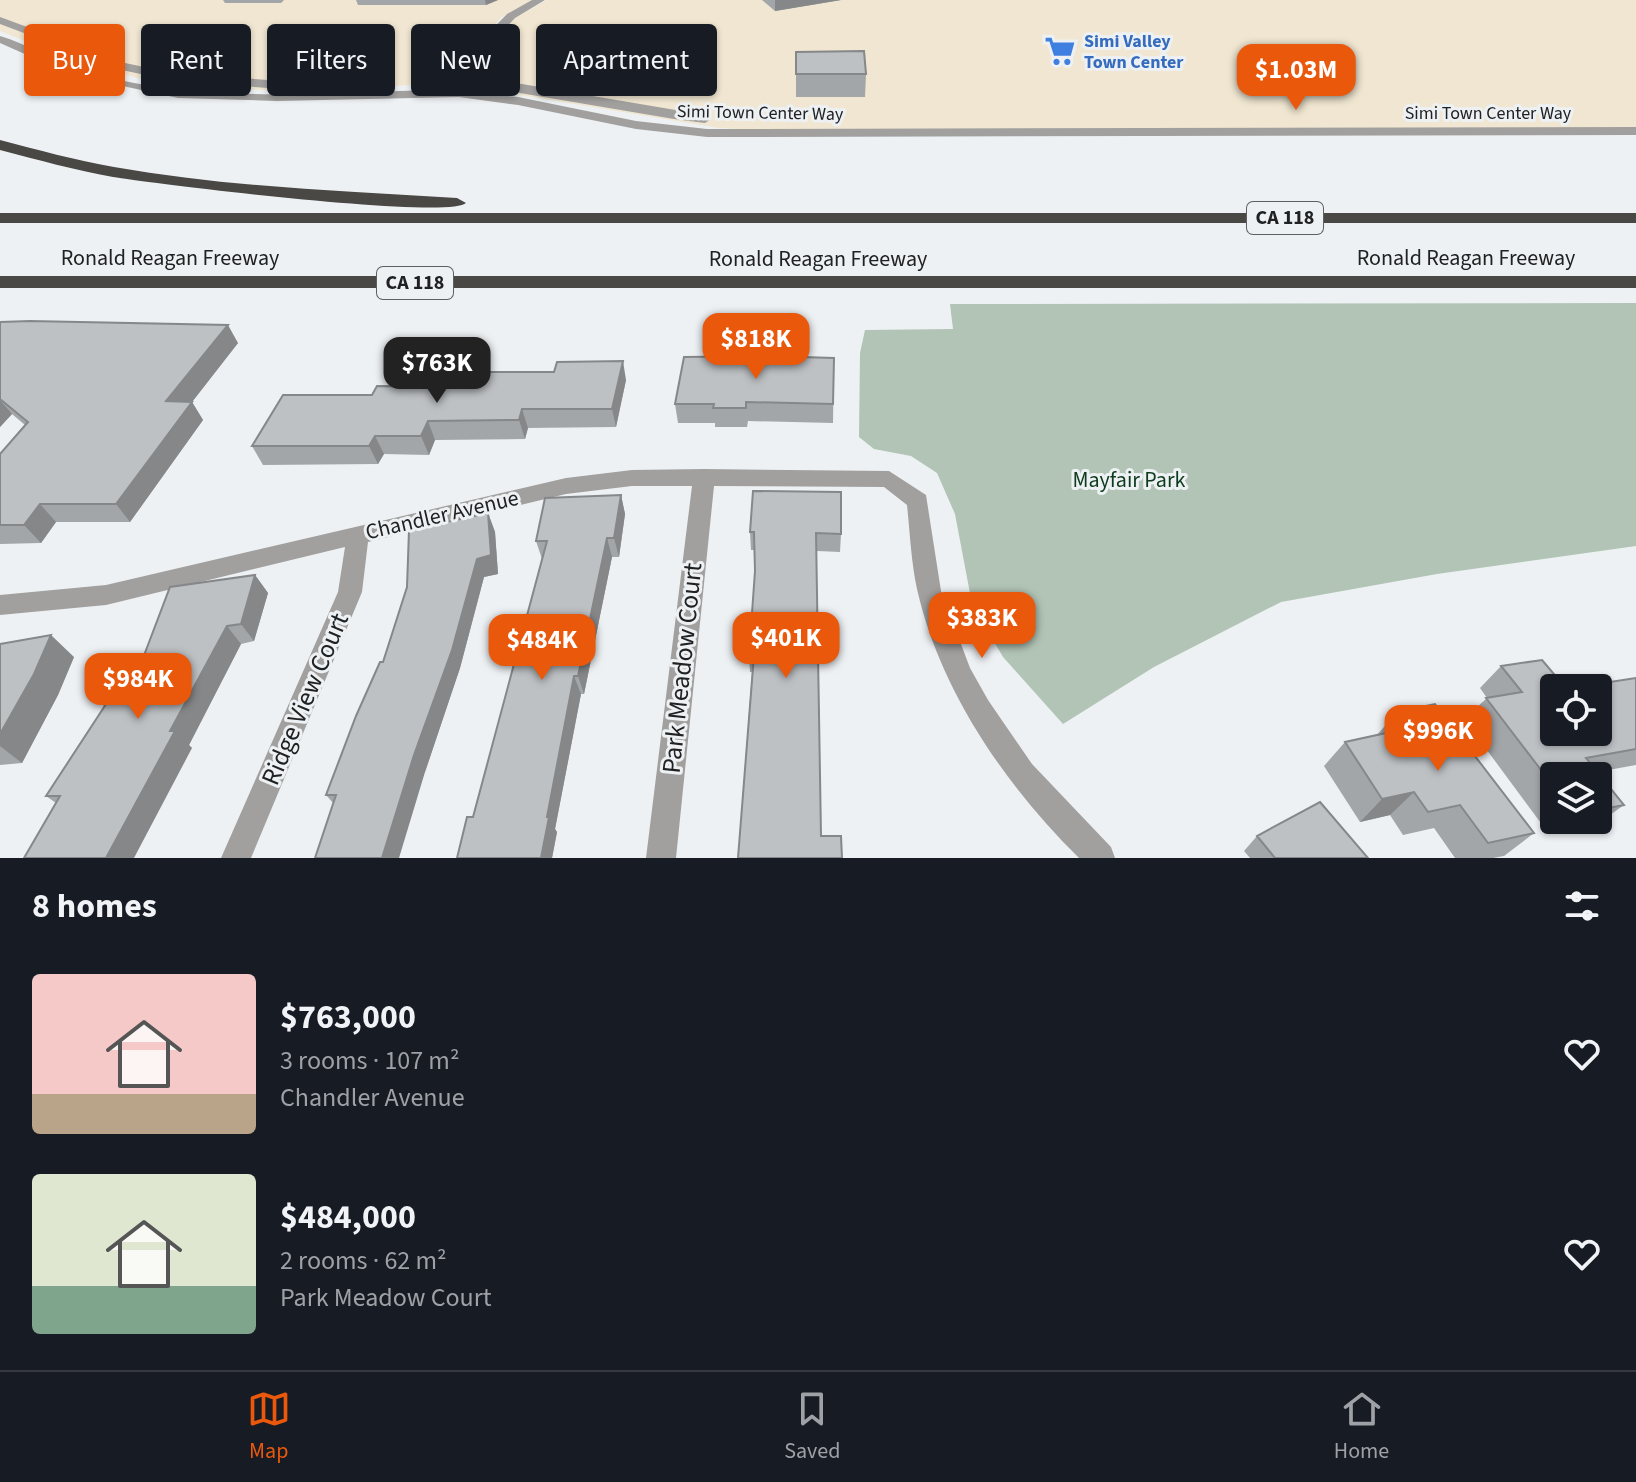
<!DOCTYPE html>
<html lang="en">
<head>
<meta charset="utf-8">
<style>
  body { margin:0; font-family:"Source Sans 3",sans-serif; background:#242831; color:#f1f3f6; height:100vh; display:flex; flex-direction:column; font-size:30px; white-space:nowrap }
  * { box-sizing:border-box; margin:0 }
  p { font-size:26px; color:#9ea1a6 }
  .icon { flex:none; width:44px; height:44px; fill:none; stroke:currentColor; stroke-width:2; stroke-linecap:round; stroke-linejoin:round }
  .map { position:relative; height:858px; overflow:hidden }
  .details { display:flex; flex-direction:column; background:#171b24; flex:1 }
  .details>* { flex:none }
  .banner { position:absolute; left:24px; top:24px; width:800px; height:72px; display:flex; gap:16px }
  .controls { position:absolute; left:1540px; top:674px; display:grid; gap:16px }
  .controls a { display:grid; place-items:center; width:72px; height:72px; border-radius:8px; background:#171b24; box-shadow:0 2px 6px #0004; font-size:40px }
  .price { position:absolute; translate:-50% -68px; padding:0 18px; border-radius:16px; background:#ea580c; color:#fff; font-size:26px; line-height:52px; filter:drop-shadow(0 2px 4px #0008) }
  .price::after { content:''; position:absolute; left:50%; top:48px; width:24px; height:18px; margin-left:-12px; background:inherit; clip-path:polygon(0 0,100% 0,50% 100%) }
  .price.selected { background:#222; color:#fff }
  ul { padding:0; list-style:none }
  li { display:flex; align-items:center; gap:24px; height:200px; padding:0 32px }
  li span { display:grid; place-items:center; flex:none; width:224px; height:160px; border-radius:8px; color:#555 }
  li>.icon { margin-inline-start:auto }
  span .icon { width:96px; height:96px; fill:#fffc; stroke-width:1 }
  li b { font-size:34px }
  h2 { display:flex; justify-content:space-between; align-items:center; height:96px; padding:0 32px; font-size:34px }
  .pill { padding:0 28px; border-radius:8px; background:#171b24; box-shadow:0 2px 6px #0004; font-size:28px; line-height:72px }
  .pill.selected { background:#ea580c; color:#fff }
  .dock { display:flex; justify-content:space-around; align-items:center; height:112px; border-top:2px solid #363941; background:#171b24; font-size:22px; color:#9ea1a6 }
  .dock a { display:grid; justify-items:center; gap:4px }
  .dock .selected { color:#ea580c }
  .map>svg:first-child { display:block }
</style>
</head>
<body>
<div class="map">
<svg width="1636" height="858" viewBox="0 0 1636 858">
  <rect width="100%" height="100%" fill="#eef1f4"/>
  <path fill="#f0e6d1" d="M0 0H536L502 17 437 84 278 91 160 84 78 62 0 31Z
    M547 0H1636V131H780L719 128 454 84 516 17Z"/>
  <path fill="#b1c4b5" d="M1636 303V546L1437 574 1281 602 1154 667 1063 724 1003 657 972 604 955 514 937 473 911 456 874 449 859 437 860 353 865 330 953 329 950 304Z"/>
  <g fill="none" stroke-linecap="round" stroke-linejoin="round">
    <path fill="#a1a09f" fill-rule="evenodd" d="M532 0H545L515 18 459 78 522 84 705 115 711 119 705 123 674 119 455 82 447 90 518 97 636 121 707 129 1636 127V135L707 137 636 129 518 105 459 97 277 101 178 98 72 75 0 43V36C27 44 52 60 79 69 193 106 321 92 439 90V84L507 14Z
      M0 17 125 63 173 73 268 80 274 84 268 88 173 81 122 70 0 24Z
      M704 469 889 471 926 495 941 591 970 668 988 700 1032 764 1111 847 1115 858H1079C1006 786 940 691 917 589 911 561 910 533 907 505L884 487 714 486 676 858H646L692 486H632L566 494 368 542 362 592 251 858H221L338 592 345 547 106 605 0 615V595L106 585 566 478 632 470Z"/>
    <path fill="#4a4845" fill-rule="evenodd" d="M0 140C38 150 75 160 114 167 227 187 342 191 457 198L466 203C449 220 155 184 113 177 75 170 38 160 0 150Z
      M0 213H1636V223H0Z
      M0 276H1636V288H0Z"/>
  </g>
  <path fill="#a3a6a9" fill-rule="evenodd" d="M223 0H284L281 3H225Z
    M356 0H498L486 5H358Z
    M762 0H841L775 11Z
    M796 74H866L865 97H796Z
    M0 322 238 343 192 402 203 420 130 522H56L41 543 0 544V454L25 425 12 414 0 427Z
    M834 358 833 423 748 421 747 427H715V423H678L675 404Z
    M626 380 616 427 528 428 525 439 435 440 429 455 384 454 378 464 263 465 252 446 372 395 462 387Z
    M621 495 625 514 619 557H612L584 694H581L555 829 557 832 552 858H457L473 817 542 559 536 541Z
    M488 513 495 532 498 574 484 577 460 668 425 772 333 803 326 795 383 662Z
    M750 532 841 534 840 552 817 551 738 858 752 672H750L749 655 755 571 754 550H751Z
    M255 575 268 593 254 641 241 644 189 745 192 748 56 803 46 796 105 707 99 701 143 658Z
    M0 644 74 657 58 695 22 763 0 765Z
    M1501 666 1564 686 1597 684 1636 678V765L1597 772 1624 805 1596 825 1549 834 1464 719 1487 698 1480 688ZM1554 776H1598V820H1554Z
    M1397 712 1534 833 1504 856 1493 858H1455L1434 828 1403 835 1390 815 1360 822 1324 766 1345 742 1377 735Z
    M1257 836 1368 858H1250L1244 851Z"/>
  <path fill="#858789" d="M485 0H498L486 5Z
    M775 0H841L775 11Z
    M228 325 238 343 192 402 203 420 130 522 116 504 166 401Z
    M623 361 626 380 616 427 612 409Z
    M0 400 12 414 0 427Z
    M522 409 528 428 525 439 519 420Z
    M428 421 435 440 429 455 421 436Z
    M375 436 384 454 378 464 369 446Z
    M621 495 625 514 619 557 614 538Z
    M40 504 56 522 41 543 24 525Z
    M488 513 495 532 498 574 484 577 460 668 425 772 399 858H382Z
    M607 538 612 557 584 694 578 676Z
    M255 575 268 593 254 641 241 624Z
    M227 626 241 644 189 745 192 748 134 858H106L170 731Z
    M51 635 74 657 58 695 22 763 0 746V734Z
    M574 676 581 694 555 829 557 832 552 858H541L547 817Z
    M1414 792 1390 815 1360 822 1382 799Z"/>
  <path fill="#bec1c4" stroke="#858789" stroke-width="2" fill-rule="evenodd" d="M864 51 866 74H796V52Z
    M30 321 228 325 166 401 192 402 116 504H40L24 525H0V454L28 422 0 399V322Z
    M769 356 834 358 833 404 746 402V408H713L714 404H675L684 357Z
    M623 361 612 409H522L519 420 428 421 421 436H375L369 446H252L283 395H372L377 386 462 387 468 372H554L557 362Z
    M753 491 841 492V534L816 533 821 836H841L842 858H738L754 655H749L755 571 754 532H750Z
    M621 495 614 538H607L578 676H574L547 817H549L541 858H457L467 817H473L547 541H536L545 498Z
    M488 513 491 555 477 559 452 650 414 755 382 858H315L336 795H326L356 716 380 662H383L407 587 409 530Z
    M255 575 241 624 227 626 170 731H175L106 858H24L60 796H46L108 701H99L125 658H143L170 587Z
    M51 635 34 674 0 734V644Z
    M1542 660 1564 686 1595 681 1597 684 1636 678V749L1586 758 1624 805 1598 810V776H1554V787L1486 698 1522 692 1501 666ZM1554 688H1598V732H1554Z
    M1435 704 1534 833 1488 843 1460 805 1428 812 1414 792 1382 799 1345 742 1409 728 1397 712Z
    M1320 802 1368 858H1275L1257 836Z"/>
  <defs>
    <g id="supermarket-bare" transform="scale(2.4)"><path d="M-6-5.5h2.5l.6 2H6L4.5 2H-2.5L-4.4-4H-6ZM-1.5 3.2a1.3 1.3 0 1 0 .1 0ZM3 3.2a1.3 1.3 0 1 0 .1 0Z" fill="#3f7fe0" stroke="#eef1f4" stroke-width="2.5" paint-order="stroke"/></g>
  </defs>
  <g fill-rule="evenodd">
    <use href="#supermarket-bare" x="1060" y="51"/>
  </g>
  <g text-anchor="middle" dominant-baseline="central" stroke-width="6" stroke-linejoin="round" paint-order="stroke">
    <g font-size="18" font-weight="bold" fill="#366cbe" stroke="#eef1f4" text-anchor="start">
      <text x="1084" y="41">Simi Valley<tspan x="1084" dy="21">Town Center</tspan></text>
    </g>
    <g font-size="18" fill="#202122" stroke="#eef1f4">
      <text transform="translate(760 113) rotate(1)">Simi Town Center Way</text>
      <text x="1488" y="113">Simi Town Center Way</text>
    </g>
    <g fill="#eef1f4" stroke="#5e5f61" stroke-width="2">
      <rect x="1247" y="202" width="76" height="32" rx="6"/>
      <rect x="377" y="267" width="76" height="32" rx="6"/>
    </g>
    <g font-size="20" font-weight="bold" fill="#202122">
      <text x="1285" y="218">CA 118</text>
      <text x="415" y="283">CA 118</text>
    </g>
    <g font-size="22" fill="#202122" stroke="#eef1f4">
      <text x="170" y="258">Ronald Reagan Freeway</text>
      <text x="1466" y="258">Ronald Reagan Freeway</text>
      <text x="818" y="259">Ronald Reagan Freeway</text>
      <text transform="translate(442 515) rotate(-13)">Chandler Avenue</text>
    </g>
    <g font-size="22" fill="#0d3b1c" stroke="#eef1f4">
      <text x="1129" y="480">Mayfair Park</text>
    </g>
    <g font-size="26" fill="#202122" stroke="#eef1f4">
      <text transform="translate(682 668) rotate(-84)">Park Meadow Court</text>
      <text transform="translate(305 699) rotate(-67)">Ridge View Court</text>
    </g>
  </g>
</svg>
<div class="controls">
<a><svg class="icon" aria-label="locate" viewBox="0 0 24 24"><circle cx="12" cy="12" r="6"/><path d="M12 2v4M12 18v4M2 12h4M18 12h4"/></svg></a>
<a><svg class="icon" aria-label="layers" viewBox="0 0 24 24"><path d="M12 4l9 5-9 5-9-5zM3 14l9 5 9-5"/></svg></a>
</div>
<b class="price" style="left:1296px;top:112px">$1.03M</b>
<b class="price" style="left:756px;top:381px">$818K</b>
<b class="price selected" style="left:437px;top:405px">$763K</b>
<b class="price" style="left:982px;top:660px">$383K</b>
<b class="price" style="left:786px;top:680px">$401K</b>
<b class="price" style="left:542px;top:682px">$484K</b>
<b class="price" style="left:138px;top:721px">$984K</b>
<b class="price" style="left:1438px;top:773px">$996K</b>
<div class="banner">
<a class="pill selected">Buy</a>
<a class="pill">Rent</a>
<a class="pill">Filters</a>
<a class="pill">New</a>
<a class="pill">Apartment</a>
</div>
</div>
<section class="details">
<h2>8 homes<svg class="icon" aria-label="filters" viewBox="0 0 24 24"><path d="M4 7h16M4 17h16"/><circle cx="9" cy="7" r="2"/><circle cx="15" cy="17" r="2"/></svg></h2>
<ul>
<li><span style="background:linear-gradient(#f6c9c9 75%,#b9a48a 0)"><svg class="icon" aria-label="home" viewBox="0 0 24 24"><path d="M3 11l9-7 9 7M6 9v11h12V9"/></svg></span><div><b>$763,000</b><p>3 rooms · 107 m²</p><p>Chandler Avenue</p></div><svg class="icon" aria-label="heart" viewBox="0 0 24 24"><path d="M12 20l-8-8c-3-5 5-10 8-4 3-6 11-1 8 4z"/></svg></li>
<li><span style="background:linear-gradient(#dfe7d0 70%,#7fa58c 0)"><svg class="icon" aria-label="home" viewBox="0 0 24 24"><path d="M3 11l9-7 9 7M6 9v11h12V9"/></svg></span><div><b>$484,000</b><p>2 rooms · 62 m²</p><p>Park Meadow Court</p></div><svg class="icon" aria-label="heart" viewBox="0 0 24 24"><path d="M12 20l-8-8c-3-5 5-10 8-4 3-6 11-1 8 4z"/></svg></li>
</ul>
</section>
<nav class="dock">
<a class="selected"><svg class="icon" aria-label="map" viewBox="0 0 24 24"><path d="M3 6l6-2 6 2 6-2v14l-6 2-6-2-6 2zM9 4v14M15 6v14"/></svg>Map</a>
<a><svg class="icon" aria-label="saved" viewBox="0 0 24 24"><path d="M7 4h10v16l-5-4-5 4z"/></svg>Saved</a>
<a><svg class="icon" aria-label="home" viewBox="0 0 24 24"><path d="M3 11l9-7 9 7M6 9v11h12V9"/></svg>Home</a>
</nav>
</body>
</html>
